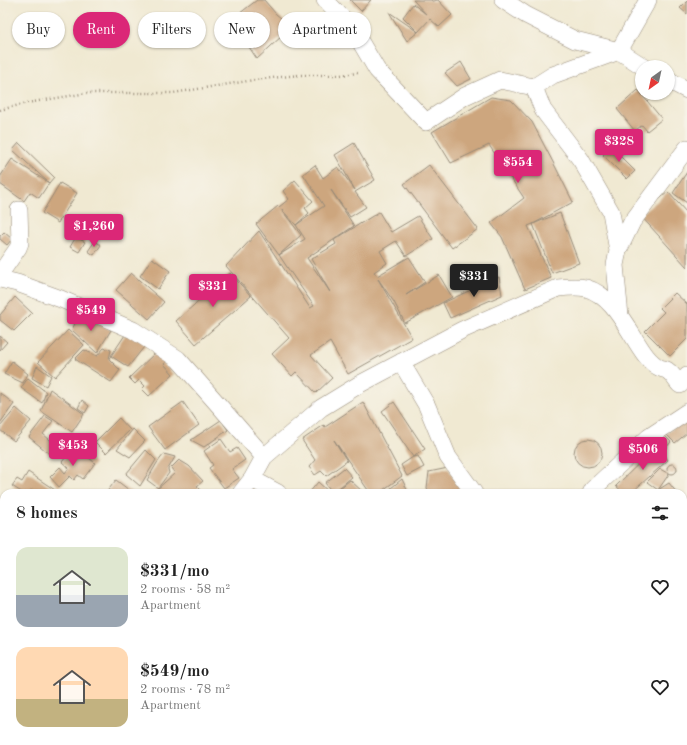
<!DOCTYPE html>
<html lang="en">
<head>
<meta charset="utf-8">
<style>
  body { margin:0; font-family:"Old Standard TT",serif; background:#f2f2f2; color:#222; height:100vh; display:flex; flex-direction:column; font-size:15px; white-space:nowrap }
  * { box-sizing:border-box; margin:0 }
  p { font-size:13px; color:#767676 }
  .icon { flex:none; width:22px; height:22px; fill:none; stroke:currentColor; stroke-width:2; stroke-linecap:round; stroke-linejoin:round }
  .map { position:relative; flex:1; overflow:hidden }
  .drawer { position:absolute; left:0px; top:489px; width:687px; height:256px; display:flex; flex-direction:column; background:#fff; border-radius:12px 12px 0 0; box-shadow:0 1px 3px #0004 }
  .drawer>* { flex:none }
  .banner { position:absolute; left:12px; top:12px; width:400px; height:36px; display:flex; gap:8px }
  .needle { width:26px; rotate:213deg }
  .fabs { position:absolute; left:635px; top:60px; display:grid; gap:8px }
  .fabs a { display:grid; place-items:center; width:40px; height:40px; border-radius:50%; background:#fff; box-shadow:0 1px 3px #0004; font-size:20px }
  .price { position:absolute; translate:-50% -34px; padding:0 9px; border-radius:4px; background:#db2777; color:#fff; font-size:13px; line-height:26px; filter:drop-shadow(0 1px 2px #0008) }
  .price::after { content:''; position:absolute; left:50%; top:24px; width:12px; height:9px; margin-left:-6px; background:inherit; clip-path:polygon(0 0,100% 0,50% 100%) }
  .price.selected { background:#222; color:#fff }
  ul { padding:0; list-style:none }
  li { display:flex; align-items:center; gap:12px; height:100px; padding:0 16px }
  li span { display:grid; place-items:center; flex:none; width:112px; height:80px; border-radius:12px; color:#555 }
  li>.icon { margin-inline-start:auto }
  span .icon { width:48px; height:48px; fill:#fffc; stroke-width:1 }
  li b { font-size:17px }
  h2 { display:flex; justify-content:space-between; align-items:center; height:48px; padding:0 16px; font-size:17px }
  .pill { padding:0 14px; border-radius:18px; background:#fff; box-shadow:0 1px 3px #0004; font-size:14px; line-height:36px }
  .pill.selected { background:#db2777; color:#fff }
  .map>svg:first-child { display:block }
</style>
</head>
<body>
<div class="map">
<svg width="687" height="745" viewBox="0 0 687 745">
  <rect width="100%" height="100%" fill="#f7f3e8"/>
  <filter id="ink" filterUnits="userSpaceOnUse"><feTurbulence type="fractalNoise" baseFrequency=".025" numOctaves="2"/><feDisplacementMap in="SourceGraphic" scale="8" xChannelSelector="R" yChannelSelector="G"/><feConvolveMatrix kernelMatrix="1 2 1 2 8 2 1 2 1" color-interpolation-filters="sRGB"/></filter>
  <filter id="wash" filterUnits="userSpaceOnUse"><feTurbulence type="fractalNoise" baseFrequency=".012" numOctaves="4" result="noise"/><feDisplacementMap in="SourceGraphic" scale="16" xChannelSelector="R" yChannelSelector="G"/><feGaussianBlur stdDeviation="0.9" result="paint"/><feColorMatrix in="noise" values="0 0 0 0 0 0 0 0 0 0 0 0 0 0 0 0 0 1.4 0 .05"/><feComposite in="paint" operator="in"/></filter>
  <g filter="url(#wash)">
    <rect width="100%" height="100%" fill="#f0e9d2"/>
    <g id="blocks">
      <path fill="#cda67e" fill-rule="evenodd" d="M257 0H264L276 14 287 23 279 30 283 35 257 59 245 41 252 35 235 17Z
        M350 0H371L361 11Z
        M413 0H431L432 1 438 0 452 15 439 27 430 19 418 32 403 17 413 4 426 14Z
        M687 1V14L680 8Z
        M389 12 418 32 407 41Z
        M461 62 471 79 457 86 445 73Z
        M638 90 662 119 647 131 642 125 635 131 617 109Z
        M491 97 511 100 532 122 556 168 573 202 533 224 560 213 579 263 552 273 533 224 528 226 551 278 525 289 502 237 491 223 524 198 489 145 451 163 432 132Z
        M19 143 54 177 49 183 39 198 30 192 24 201 0 184V177L12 159 49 183 13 150Z
        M354 143 375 180 355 192 366 207 350 217 331 190 354 226 307 258 330 292 311 259 336 244 334 240 379 212 391 232 418 216 433 239 406 256 396 241 380 251 387 263 374 272 377 276 409 257 425 282 406 295 439 275 452 297 405 323 394 302 378 279 412 338 348 374 330 342 311 355 332 378 316 393 296 372 292 376 272 354 289 338 226 266 259 231 310 308 314 306 289 270 279 255 256 224 278 206 279 207 289 199 283 191 295 180 313 201 305 208 309 213 296 225 324 206 303 174 315 165 323 178 338 167 355 190 335 155ZM281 209 296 225 305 239 279 255 301 235Z
        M611 147 635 171 627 179 603 155Z
        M429 165 478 229 452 248 404 184Z
        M687 172V203L673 193Z
        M60 183 77 193 58 223 42 213Z
        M668 192 687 213V267L640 215Z
        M4 232 12 239 7 245 0 239V236Z
        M76 237 85 242 79 252 70 247Z
        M95 241 101 245 94 255 88 251Z
        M152 258 170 271 158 289 140 276Z
        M131 273 164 302 149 319 116 290Z
        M230 273 251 296 196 344 176 321Z
        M499 277 502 295 450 318 443 303Z
        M675 293 687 304V339L670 356 645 331 664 312 660 308Z
        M15 297 32 313 14 331 0 320V315Z
        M80 312 111 330 97 353 72 330Z
        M68 330 84 345 55 377 38 362Z
        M127 332 148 342 128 367 111 356Z
        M0 336 7 342 0 350Z
        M104 348 111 350 109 359 120 370 111 382 75 359 84 350 97 356Z
        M157 351 167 362 164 364 173 374 149 396 142 389 145 386 139 380 135 384 129 378Z
        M12 361 28 374 23 383 4 374Z
        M37 366 51 376 46 386 32 378Z
        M28 378 46 392 42 403 21 388Z
        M50 389 84 414 72 432 41 411Z
        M0 393 14 404 0 423Z
        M82 400 89 406 85 413 78 408Z
        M183 402 199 425 165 450 148 427Z
        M363 402 402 476 379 493H370L334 440 347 461 326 476 321 471 315 475 309 467 315 460 302 440 324 425 325 427Z
        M394 402 425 449 413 457 382 411Z
        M16 408 31 421 14 441 0 430V427Z
        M45 416 53 421 43 434 57 446 51 455 29 437Z
        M687 417V433L675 443 666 434Z
        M119 418 130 430 106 453 95 442Z
        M221 420 228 430 204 447 191 440Z
        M133 429 145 441 130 457 117 449Z
        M665 436 671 442 665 449 658 445Z
        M221 439 230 452 237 448 245 460 232 469 239 478 224 488 209 468 213 465 204 451Z
        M574 453a14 14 0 1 1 28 0a14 14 0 1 1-28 0Z
        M658 445 668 460 631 493H624L616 486Z
        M75 446 95 463 83 479 78 475 74 480 70 476 59 487 50 477 60 467 65 473 69 468 62 462Z
        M146 450 156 460 140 486 126 474Z
        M164 454 175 457 168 469 169 473 158 488 147 480 157 463Z
        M418 456 424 467 407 476 401 465 413 457Z
        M179 460 189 466 203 481 197 486 204 493H155L154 492 175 473 171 468Z
        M667 469a5 5 0 1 1 10 0a5 5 0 1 1-10 0Z
        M344 468 352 477 333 493 325 483Z
        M448 468 465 493H430L427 488 429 472Z
        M660 469 669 474 658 490 647 482Z
        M28 472 55 490 53 493H35L31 490 28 493H23L12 486 17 479 22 482Z
        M402 479 408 492 407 493H385Z
        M116 480 133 493H106Z
        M350 480 364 493H334Z
        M318 482 330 493H309Z
        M669 483 677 493H656L658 490Z
        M685 503 687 505V520L685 521 683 519V504Z
        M0 595 4 597V623L0 621Z
        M0 689 4 692 3 724 0 721Z
        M683 716 687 718V745H658L661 741H683Z
        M82 741H95L102 745H80Z
        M138 741H172L169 745H135Z
        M402 741H419L414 745H401L399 743Z
        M492 741H517L525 745H494Z
        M625 741H644L641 745H623Z"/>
    </g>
  </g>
  <g filter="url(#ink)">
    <use href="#blocks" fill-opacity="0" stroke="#968a78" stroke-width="1"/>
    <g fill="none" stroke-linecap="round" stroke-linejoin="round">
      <g stroke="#968a78" stroke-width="18">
        <path id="minor" d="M325 0 350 26 357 36 377 70 426 122 465 96 500 80 534 87
          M503 0 526 15 575 40 619 51 644 67
          M668 80 687 90
          M618 251 632 222 687 148
          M0 274 18 248 20 243 19 210
          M0 279 17 283 61 299 133 330 178 359 223 410 264 457
          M620 316 615 265 618 251 611 212 581 160 543 110 534 87 553 75 619 51 648 0
          M401 362 427 406 448 457 474 493
          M252 479 278 493
          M241 493 252 479 264 457 321 408 360 384 462 330 558 288C567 287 577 286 586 288 615 296 629 334 646 356 650 361 654 365 660 368 662 369 666 369 668 371 673 374 676 381 680 385L687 376
          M591 493 593 489 649 437 687 412
          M0 546 4 548
          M212 741 223 745
          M419 745H420
          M487 745 488 741"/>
      </g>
      <path stroke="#968a78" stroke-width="2.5" stroke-dasharray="1 3" stroke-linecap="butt" d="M0 110 27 103 87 93H173L254 80 299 75H340L358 73"/>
      <use href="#minor" stroke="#fff" stroke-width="17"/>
    </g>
  </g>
</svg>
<div class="fabs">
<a><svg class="needle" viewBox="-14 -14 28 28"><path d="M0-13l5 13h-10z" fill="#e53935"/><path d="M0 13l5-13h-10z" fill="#767676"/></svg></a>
</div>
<b class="price" style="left:619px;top:163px">$328</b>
<b class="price" style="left:518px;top:184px">$554</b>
<b class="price" style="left:94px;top:248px">$1,260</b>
<b class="price selected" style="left:474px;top:298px">$331</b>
<b class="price" style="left:213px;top:308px">$331</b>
<b class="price" style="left:91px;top:332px">$549</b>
<b class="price" style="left:73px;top:467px">$453</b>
<b class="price" style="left:643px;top:471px">$506</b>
<div class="banner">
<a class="pill">Buy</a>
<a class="pill selected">Rent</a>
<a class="pill">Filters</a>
<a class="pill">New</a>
<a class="pill">Apartment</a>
</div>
<section class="drawer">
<h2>8 homes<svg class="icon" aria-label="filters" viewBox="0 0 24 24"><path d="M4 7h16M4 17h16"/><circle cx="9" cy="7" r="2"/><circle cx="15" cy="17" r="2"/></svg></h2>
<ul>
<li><span style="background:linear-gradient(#dfe7d0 60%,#9aa5b1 0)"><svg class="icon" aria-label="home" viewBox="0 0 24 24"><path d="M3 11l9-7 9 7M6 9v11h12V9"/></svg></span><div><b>$331/mo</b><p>2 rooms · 58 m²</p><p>Apartment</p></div><svg class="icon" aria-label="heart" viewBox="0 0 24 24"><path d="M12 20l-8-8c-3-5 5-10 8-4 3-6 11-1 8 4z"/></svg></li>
<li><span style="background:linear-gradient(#ffd9b3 65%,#c2b280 0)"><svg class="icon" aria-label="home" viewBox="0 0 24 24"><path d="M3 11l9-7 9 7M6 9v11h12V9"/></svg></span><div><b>$549/mo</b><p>2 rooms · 78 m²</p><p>Apartment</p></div><svg class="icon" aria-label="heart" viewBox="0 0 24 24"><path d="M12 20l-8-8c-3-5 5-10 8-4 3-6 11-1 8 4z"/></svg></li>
</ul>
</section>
</div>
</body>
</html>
